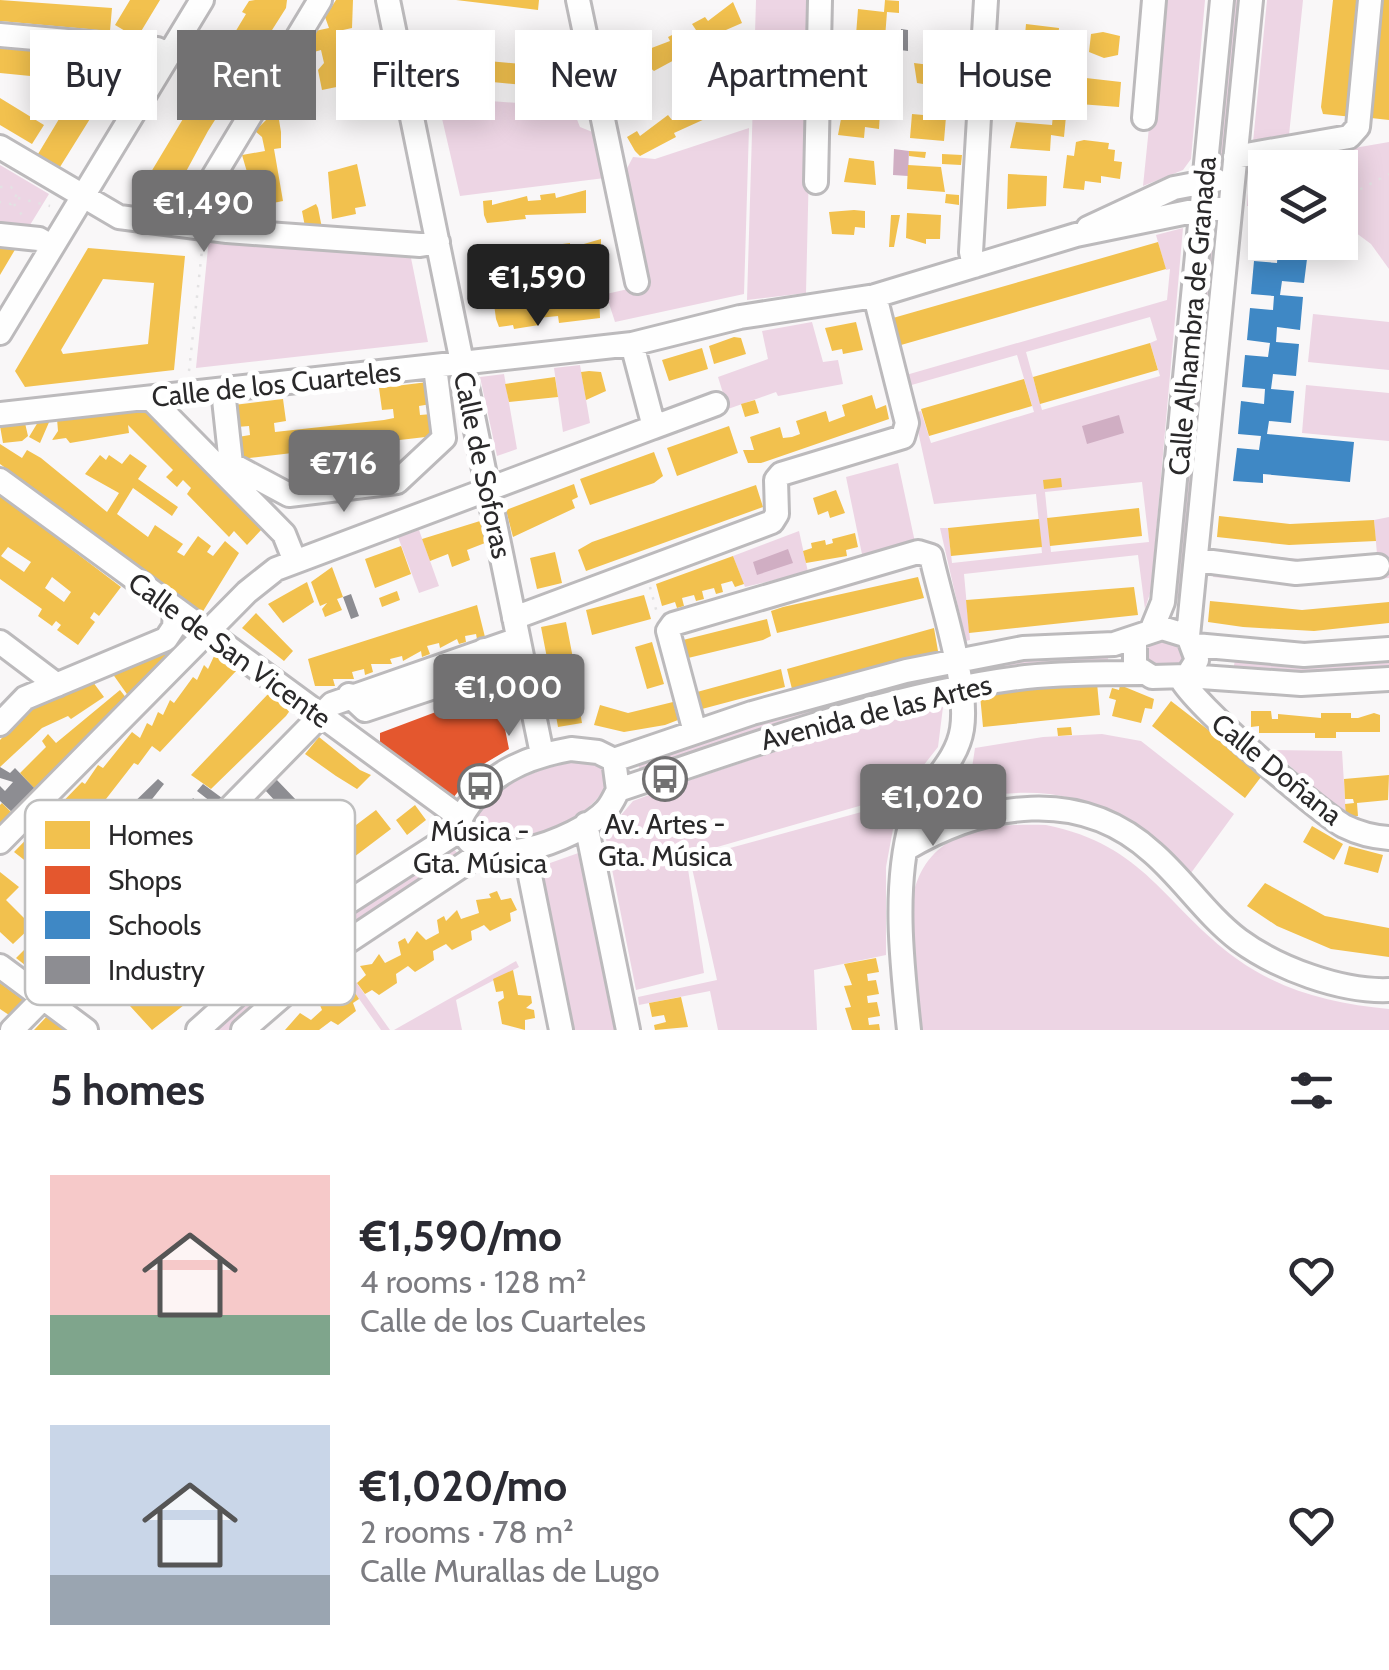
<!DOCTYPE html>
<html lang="en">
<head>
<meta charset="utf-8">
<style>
  body { margin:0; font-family:Cabin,sans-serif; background:#f7f7f7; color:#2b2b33; height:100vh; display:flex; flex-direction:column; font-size:38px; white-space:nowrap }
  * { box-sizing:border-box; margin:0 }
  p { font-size:32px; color:#7c7c81 }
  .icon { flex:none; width:55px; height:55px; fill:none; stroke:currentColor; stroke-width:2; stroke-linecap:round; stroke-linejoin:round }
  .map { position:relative; height:1030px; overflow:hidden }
  .panel { display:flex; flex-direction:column; background:#fff; flex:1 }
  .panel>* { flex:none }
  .hud { position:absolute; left:30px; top:30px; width:1330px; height:90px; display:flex; gap:20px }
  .fabs { position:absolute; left:1248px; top:150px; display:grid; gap:20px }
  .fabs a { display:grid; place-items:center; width:110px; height:110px; border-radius:0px; background:#fff; box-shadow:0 5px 25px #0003; font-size:50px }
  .price { position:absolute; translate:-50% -85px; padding:0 22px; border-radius:10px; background:#727172; color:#fff; font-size:32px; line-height:65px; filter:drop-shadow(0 2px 5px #0008) }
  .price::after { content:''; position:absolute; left:50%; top:60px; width:30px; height:22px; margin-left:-15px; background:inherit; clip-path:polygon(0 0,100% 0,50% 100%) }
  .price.current { background:#222; color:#fff }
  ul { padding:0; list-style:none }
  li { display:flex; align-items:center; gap:30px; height:250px; padding:0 50px }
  li span { display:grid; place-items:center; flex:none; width:280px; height:200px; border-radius:0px; color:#555 }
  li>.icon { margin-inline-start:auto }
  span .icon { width:120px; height:120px; fill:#fffc; stroke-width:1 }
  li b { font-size:42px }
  h2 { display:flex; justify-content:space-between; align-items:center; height:120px; padding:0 50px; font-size:42px }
  .chip { padding:0 35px; border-radius:0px; background:#fff; box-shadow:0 5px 25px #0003; font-size:35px; line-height:90px }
  .chip.current { background:#727172; color:#fff }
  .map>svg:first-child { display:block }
</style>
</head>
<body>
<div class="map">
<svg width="1389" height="1030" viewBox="0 0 1389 1030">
  <rect width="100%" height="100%" fill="#f9f7f8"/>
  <path fill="#edd5e4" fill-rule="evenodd" d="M756 0H813L806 293 747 300Z
    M1162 0H1205L1191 159 1183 170 1143 186Z
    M1227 0H1243L1228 162 1213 160Z
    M1267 0H1303L1289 135 1253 142Z
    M437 97 572 107 580 127 595 133 605 178 460 196Z
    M749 128 744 294 615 322 606 294 646 285 624 174 633 157 655 159Z
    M1389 142V269L1371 244 1340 221V168H1265V208L1247 206 1250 166Z
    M0 165 49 194 30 225 0 223Z
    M1183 228 1151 590 1145 609 1138 555 964 574 970 640 966 641 940 528H948L952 563 1042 553 1036 494 934 504 914 413 921 411 931 443 1034 412 1017 355 908 386 906 375 1167 300 1170 269 1166 270 1156 235ZM1150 317 1157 340 1150 343 1160 376 1042 410 1026 352ZM1142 482 1149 542 1051 552 1045 492Z
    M209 238 410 253 428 342 196 368Z
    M1206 240 1220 245 1186 599 1171 598Z
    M1313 314 1389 322V370L1308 362Z
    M812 322 823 362 838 360 843 384 778 396 776 392 728 409 718 377 768 359 762 331Z
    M580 365 590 423 563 432 554 368Z
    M504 374 517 449 497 456 480 377Z
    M1306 385 1389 393V441L1302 433Z
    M898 463 916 547 863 559 846 477Z
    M1389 517V578L1297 586 1213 577 1215 550 1298 559 1377 554 1374 520Z
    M419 530 439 586 419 593 398 537Z
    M799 531 808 572 745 587 733 556Z
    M1159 639 1176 642 1188 652 1182 667 1162 669 1146 662 1144 645Z
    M1108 652V665L988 675 986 664Z
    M1389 657V672L1371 674 1233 672 1235 659Z
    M927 674 930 688 642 776 637 761 754 721Z
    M943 707 938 747 901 794 686 856 704 973 636 990 605 834 633 801 681 783 771 753Z
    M1102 734 1141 741 1234 814 1191 873C1132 807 1054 777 967 801L975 748 1043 737Z
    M1272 750 1342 751 1346 816Z
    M578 761 603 766 609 781C595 817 497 873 475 825 487 784 540 768 578 761Z
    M898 802 886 867V955L814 970 817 1030H718L710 991 639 1005 638 997 717 980 692 868 697 857Z
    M1046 825C1146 845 1164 906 1237 959 1283 992 1334 1004 1389 1009V1030H920C901 910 891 818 1046 825Z
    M451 846 462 858 232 1030H210L325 930Z
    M584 851 620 1030H569L536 868Z
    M516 961 519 967 456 1000 462 1030H394Z
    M344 965 390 1030H381L338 969Z"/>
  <path fill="#d0aec3" d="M894 149 909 151 908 176 893 175Z
    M1119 415 1124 433 1087 444 1082 426Z
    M788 549 793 563 757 575 753 562Z"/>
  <path fill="#f2c14e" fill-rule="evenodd" d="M0 0 112 8 110 31 0 21Z
    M130 0H160L137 38 115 25Z
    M255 0H287L286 8 208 131 176 190 171 187 166 196 159 191 150 206 136 197 246 14 242 12 249 1Z
    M336 0H353L352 28 343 30 356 83 322 90 318 70 324 63 321 50 314 52 315 31 329 28 325 17Z
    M456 0H539L538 10Z
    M885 0 899 1V13L887 12 885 38 856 35 858 9 884 12Z
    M1333 0H1364L1353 117 1323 114 1321 107Z
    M1382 0H1389V120L1371 118Z
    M733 2 742 23 687 47 689 52 654 71 648 66 641 52 670 41 668 37 682 30 685 36 696 30 692 24 705 17 708 21Z
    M1026 24 1059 28 1057 49 1024 46Z
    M1103 32 1120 36 1118 55 1104 58 1089 52 1091 34Z
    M0 48 74 54 82 62 71 80 0 73Z
    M479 51 489 52 488 61 532 65V56L543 57 542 67 556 68 554 88 462 79 464 59 478 61Z
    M98 54 121 57V69L60 167 38 154Z
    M843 60 877 61 876 86 842 85Z
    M914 63 946 67 948 88 917 83Z
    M1010 67 1044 71 1040 103 1007 99Z
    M1086 78 1121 82 1119 107 1079 104Z
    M721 87 729 108 674 133 676 137 640 156 635 151 627 137 637 131 640 136 668 115 672 120 683 115 679 109 693 102 695 106Z
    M0 98 44 125 32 144 0 125Z
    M843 108 880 112 879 129 865 127 864 138 838 135Z
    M912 114 946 117 944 141 910 138Z
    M1053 115 1066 116 1064 137 1051 135 1050 151 1010 148 1016 122 1052 125Z
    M269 117 279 120 281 132V148L274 149 283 201 273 203 275 217 253 221 251 207 257 206 242 155 265 151 262 137 255 131Z
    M1084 140 1109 143 1108 149 1115 150 1114 161 1122 162 1120 179 1101 176V183L1085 181 1084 190 1063 188 1067 155 1074 156 1076 142Z
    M909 151 926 152 925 158 909 156Z
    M942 154 962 155 961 165 942 164Z
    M849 158 874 161 876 185 844 182Z
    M357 164 366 206 355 208 356 214 332 219 328 172Z
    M908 165 941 167 945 192 907 189Z
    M1008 174 1047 176 1046 206 1007 209Z
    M586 190V213L525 215 526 219 487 223 484 215 483 201 492 200V205L527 196 528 201 541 200 540 195 555 193 556 198Z
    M946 194 959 195V205L945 203Z
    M316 204 318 208 323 233 306 232 302 211Z
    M854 210 865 211V228L855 227 854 235 832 234 829 212Z
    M907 213 941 215 940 239H926V244L906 238Z
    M891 215H900L894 247H889Z
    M601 239V262L561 267 560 262 501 274 498 266 497 252 506 251V256L542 246 543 253 555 251V245L570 243V248Z
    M1158 242 1166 269 901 345 893 318Z
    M0 247 16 248 0 275Z
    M88 248 185 256 174 370 25 387 15 371ZM103 279 154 283 148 344 63 354 61 350Z
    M599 291 600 318 559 323 558 316 538 318 539 325 514 329 513 325 499 327 496 319 494 304 504 303 505 309 540 298 541 306 554 304 553 297 568 295 569 301Z
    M856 322 863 350 843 354 842 349 832 351 825 328Z
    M734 337 741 338 746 354 714 364 709 346Z
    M1150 343 1158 370 1040 404 1033 377Z
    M702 348 708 369 669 381 662 360Z
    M589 371 601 372 606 391 586 400 581 372Z
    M555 377 558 397 509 402 505 384Z
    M1024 379 1032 406 929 436 921 409Z
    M428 382 431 404 419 406 420 415 432 414 434 436 374 443 375 453 387 451 390 474 292 485 290 463 302 461 301 452 240 459 238 437 250 435 249 426 237 427 234 405 283 399 286 421 274 423 275 432 384 420 394 418 393 409 382 410 379 388ZM349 446 351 456 327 459 326 449Z
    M872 395 876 409 886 405 889 419 761 463H748L743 450H754L750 437 780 427 783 438 792 437 800 434 796 421 826 411 829 422 845 416 842 405Z
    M755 400 759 413 745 417 741 404Z
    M143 409 262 529 247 545 234 531 229 537 187 494 191 488 183 480 177 487 166 477 173 470 128 425 129 433 70 443 66 438 52 440 58 431 57 419Z
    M50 420 40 443 29 437 38 422Z
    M25 423 28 436 22 441 3 443 0 426Z
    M729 426 738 453 677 476 667 448Z
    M0 444 22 458 27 450 41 458 107 512 119 493 85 474 100 455 106 460 109 455 122 464 130 454 147 466 138 479 178 507 172 516 133 488 117 514 148 537 155 525 171 536 183 544 177 552 184 556 198 536 211 546 207 552 213 556 225 541 239 553 202 613 0 464Z
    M654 452 663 476 654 483 590 505 580 479Z
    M1061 478 1062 487 1044 489 1043 480Z
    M574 484 578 497 572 500 575 508 513 537 506 510Z
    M756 485 763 507 586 571 578 550 592 542Z
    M836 490 845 513 830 518 828 511 818 515 813 498Z
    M0 495 121 587 99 616 94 612 90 618 95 622 78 645 57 630 61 625 56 621 52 626 38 616 42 609 0 579ZM8 547 31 562 24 572 1 556ZM52 577 71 592 64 602 45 588Z
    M1139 508 1142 536 1050 546 1047 518Z
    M1219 516 1290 524 1374 520 1376 541 1289 545 1217 537Z
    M1039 519 1042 547 951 556 948 528Z
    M480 521 485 543 467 550 470 560 452 567 448 554 430 561 422 539Z
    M855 533 858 547 846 550 847 556 806 563 803 551 812 548 811 543 825 540 826 545 833 543 832 539Z
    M401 546 411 574 375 588 365 559Z
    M555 552 562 583 537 589 530 558Z
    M733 556 744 584 735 587 732 581 721 584 723 592 716 594 714 588 702 591 704 599 696 601 694 595 682 598 684 606 677 608 675 602 662 606 656 584Z
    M332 567 343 597 337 599 342 610 325 617 322 609 327 603 320 606 311 582Z
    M918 577 924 598 777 633 771 611 783 607Z
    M307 582 314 602 283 623 268 604Z
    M1134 587 1138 615 969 633 966 600Z
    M397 591 400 600 382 607 379 598Z
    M644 595 651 619 592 635 586 610Z
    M1210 601 1302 610 1389 602V623L1314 631 1243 627 1208 622Z
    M477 605 485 637 477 639 476 634 465 636 466 642 459 644 457 639 440 648 439 643 427 646 430 654 422 657 421 651 403 661 402 656 390 659 392 664H371L373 672 365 675 364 669 352 672 354 679H333L335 686H315L308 659Z
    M256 613 293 651 284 661 242 628Z
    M767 619 771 636 763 640 688 658 683 640Z
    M566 622 577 679 552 684 541 627Z
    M934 628 938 651 931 653 932 657 911 662 910 659 792 689 787 669Z
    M652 642 664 684 647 689 635 647Z
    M165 650 170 657 129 697 112 673Z
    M215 654 237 670 160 752 152 746 138 765 134 763 106 799 110 802 95 823 87 817 55 853 47 847 32 866 14 852 82 782 85 784 98 765 103 768 132 732 140 738 147 723 152 726 158 712 163 715 170 700 174 703 193 677 197 680 204 665 208 669Z
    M781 669 785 687 702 709 697 692Z
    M93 682 104 697 71 719 68 716 42 728 0 767V740L28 710Z
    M1097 683 1100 715 983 727 980 695Z
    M1120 685 1154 699 1152 709 1145 708 1141 723 1112 716 1116 700 1109 698 1112 688 1119 690Z
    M120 690 127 699 35 789 20 773 46 747 42 741 48 734 56 743Z
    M269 693 291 709 286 716 211 789 191 775Z
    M577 694 582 723 558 727 553 699Z
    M1171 701 1264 773 1245 798 1152 726Z
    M673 702 678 720 665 725 624 732 594 725 600 705 628 713Z
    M1251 711H1271L1272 719H1278V714L1321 718V713H1351V718H1358L1374 713 1380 715V732H1336V738H1315V733H1259V726L1251 727Z
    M1071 727 1072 735 1058 736 1057 728Z
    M319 737 360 770 371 775 357 789 336 776 305 754Z
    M1389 775 1388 800 1357 803 1358 816H1346L1345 804 1354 803 1353 799H1345L1344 779Z
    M2 803 13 814 0 827V805Z
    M415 805 426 820 407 835 396 820Z
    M376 810 391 829 354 857 340 837Z
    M1312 826 1343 844 1334 860 1303 842Z
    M1349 846 1383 855 1378 873 1344 864Z
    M0 872 19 887 6 900 32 926 13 944 0 932Z
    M1265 883 1325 916 1389 928V957L1331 949 1277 926 1247 906Z
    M497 891 501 900 511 898 517 910 510 913 511 921 490 931 484 925 478 928 471 931 472 940 452 950 446 944 433 951 434 960 425 966 415 972 408 966 396 974 397 983 379 995 372 990 365 994 357 983 366 975 360 966 372 964 379 954 385 963 401 955 398 942 405 938 408 944 417 931 426 940 439 933 437 920 444 916 446 921 457 910 461 919 479 913 476 900 491 898 489 894Z
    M58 928 72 942 39 976 16 958 26 948 33 955 43 944 36 938 40 933 47 940Z
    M876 958 879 972 867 974 868 981 876 980 879 994 867 996 868 1003 877 1002 880 1016 868 1018 869 1025 879 1024 880 1030H852L845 1008 851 1007 844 986 852 985 844 964Z
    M513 970 518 995 531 996 532 1003 526 1008 534 1010 535 1018 525 1020V1030L502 1024 498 1002 504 998 503 991 496 992 493 979Z
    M159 979 184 1005 152 1030 130 1006Z
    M0 983 23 1000 9 1015 0 1009Z
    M335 985 341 993 352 988 359 999 353 1003 356 1011 338 1025 331 1021 319 1030H285L300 1013 311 1020 322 1010 317 998 323 994 326 997Z
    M681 997 688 1027 655 1030 654 1025 666 1022 664 1015 652 1017 649 1003Z
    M49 1014 70 1030H34Z"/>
  <path fill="#e4572e" d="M497 689 509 749 477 768 453 798 380 745V733Z"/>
  <path fill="#3f88c5" d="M1259 215H1265V242H1285V248L1308 251 1304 283 1282 281 1280 295 1303 297 1300 330 1277 327 1276 342 1299 344 1296 376 1273 374 1271 389 1294 391 1291 423 1269 421 1267 434 1354 442 1350 482 1263 474V483L1233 481 1237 448 1259 450 1261 436 1238 434 1241 401 1264 404 1265 389 1242 387 1245 355 1268 357 1270 343 1247 340 1250 308 1273 310 1274 296 1251 294 1254 261 1277 263 1278 249 1256 247Z"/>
  <path fill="#8d8d92" d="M901 29 908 30V51L900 50Z
    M351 594 359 616 351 619 343 597Z
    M0 767 10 773 15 768 37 791 14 814 0 801V786L5 791 13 782 0 778Z
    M158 779 164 784 149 803 131 820 122 814Z
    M276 779 299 803 288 815 265 790Z
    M203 784 222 798 215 805 197 791Z
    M193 798 209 811 201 819 197 815 201 811 190 803Z"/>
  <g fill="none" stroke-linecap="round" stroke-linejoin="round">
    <g stroke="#bcbabc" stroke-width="28">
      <path id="minor" d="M388 0 542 754
        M578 0 637 282
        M0 35 157 49 168 55
        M1144 118 1154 0
        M0 147 119 217 227 231 420 245 438 242
        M1235 157 1349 137 1358 127 1370 0
        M215 174 227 231
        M816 182 820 0
        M184 225 320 0
        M1088 228 1174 188 1216 180
        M0 235 39 239 51 246
        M974 266 971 252 986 0
        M0 333 202 0
        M223 390 231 464 289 495 397 482 444 438 435 367
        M150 398 284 534 294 559
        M0 414 632 344 740 317 875 296 1076 235 1203 209H1230
        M654 427 716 404
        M0 480 461 818
        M1197 560 1296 573 1378 566
        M514 618 772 522 777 514 776 480 781 474 903 437 907 423 875 296
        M1152 629 1163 602 1222 0
        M1188 636 1251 0
        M0 642 57 685
        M1195 645 1304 655 1389 649
        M1187 676 1301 684 1389 679
        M1180 677C1191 702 1317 811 1344 826 1358 833 1373 837 1389 838
        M349 695 365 710 482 671 484 650
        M0 724 25 698 166 639 174 627 175 612
        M695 732 668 631 673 624 918 552 931 556C941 602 969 684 962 729 956 767 921 787 911 823 893 887 902 964 909 1030
        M571 749 598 752 614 760 618 790C615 796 611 805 606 810 581 838 463 885 461 818 484 775 525 757 571 749Z
        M614 760 752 713 906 671 1023 648 1114 644 1162 628 1188 636 1197 660 1187 676 1152 677 1135 666V639
        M618 790C751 746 886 694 1026 677 1065 673 1104 673 1142 673
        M586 824 628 1030
        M0 842 247 592 276 569 654 427 632 344
        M906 849C984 803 1080 786 1153 853 1183 879 1207 916 1239 940 1277 968 1341 992 1389 990
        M525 851 561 1030
        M0 966 86 1030
        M12 1030 332 704 518 639
        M198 1030 319 921 462 829
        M243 1030 338 948 484 851"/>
    </g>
    <path stroke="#e3e2e3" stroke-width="2.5" stroke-dasharray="2.5 8" stroke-linecap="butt" d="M0 187H11L17 194 11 204 0 202
      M1340 190 1355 192 1389 174
      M18 198 50 206
      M1252 200 1265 201
      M14 204 24 218
      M189 371 202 250
      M650 587 657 613"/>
    <use href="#minor" stroke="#fefefe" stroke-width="22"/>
  </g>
  <defs>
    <g id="bus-ring" transform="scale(2.25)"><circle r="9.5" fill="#fff" stroke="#727172" stroke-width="1.5"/><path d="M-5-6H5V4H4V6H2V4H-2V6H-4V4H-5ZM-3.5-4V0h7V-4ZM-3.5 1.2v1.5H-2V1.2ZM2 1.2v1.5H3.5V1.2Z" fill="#727172"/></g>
  </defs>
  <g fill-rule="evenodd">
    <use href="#bus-ring" x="665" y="779"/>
    <use href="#bus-ring" x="480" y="786"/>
  </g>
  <g text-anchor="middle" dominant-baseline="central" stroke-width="10" stroke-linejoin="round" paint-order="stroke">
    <g font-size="28" fill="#2a292a" stroke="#fff">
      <text transform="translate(1192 316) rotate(-85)">Calle Alhambra de Granada</text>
      <text transform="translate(276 384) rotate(-6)">Calle de los Cuarteles</text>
      <text transform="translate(483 465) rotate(78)">Calle de Soforas</text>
      <text transform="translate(230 650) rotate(36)">Calle de San Vicente</text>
      <text transform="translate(876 712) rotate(-14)">Avenida de las Artes</text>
      <text transform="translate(1277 769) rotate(39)">Calle Doñana</text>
    </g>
    <g font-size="28" fill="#2a292a" stroke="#fff">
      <text x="665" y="824">Av. Artes -<tspan x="665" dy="32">Gta. Música</tspan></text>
      <text x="480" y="831">Música -<tspan x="480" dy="32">Gta. Música</tspan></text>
    </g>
  </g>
  <rect x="25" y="800" width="330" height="205" rx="15" fill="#fff" stroke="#bfbfbf" stroke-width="2.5"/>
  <rect x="45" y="821" width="45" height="28" fill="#f2c14e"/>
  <rect x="45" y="866" width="45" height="28" fill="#e4572e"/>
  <rect x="45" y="911" width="45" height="28" fill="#3f88c5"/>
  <rect x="45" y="956" width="45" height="28" fill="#8d8d92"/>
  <g font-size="28" fill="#2a292a">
    <text x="108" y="845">Homes</text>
    <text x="108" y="890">Shops</text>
    <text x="108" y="935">Schools</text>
    <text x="108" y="980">Industry</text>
  </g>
</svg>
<div class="fabs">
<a><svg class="icon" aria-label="layers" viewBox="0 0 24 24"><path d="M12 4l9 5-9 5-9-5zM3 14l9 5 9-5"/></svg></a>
</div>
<b class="price" style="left:204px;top:255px">€1,490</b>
<b class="price current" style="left:538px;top:329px">€1,590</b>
<b class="price" style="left:344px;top:515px">€716</b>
<b class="price" style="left:509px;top:739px">€1,000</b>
<b class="price" style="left:933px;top:849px">€1,020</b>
<div class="hud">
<a class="chip">Buy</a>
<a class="chip current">Rent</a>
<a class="chip">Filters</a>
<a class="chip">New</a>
<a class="chip">Apartment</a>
<a class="chip">House</a>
</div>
</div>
<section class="panel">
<h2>5 homes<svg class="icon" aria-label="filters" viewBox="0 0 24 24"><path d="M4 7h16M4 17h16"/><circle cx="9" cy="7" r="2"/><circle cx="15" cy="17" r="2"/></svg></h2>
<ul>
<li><span style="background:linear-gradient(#f6c9c9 70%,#7fa58c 0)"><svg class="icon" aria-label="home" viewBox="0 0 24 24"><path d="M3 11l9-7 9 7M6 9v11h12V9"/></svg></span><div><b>€1,590/mo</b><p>4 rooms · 128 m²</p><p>Calle de los Cuarteles</p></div><svg class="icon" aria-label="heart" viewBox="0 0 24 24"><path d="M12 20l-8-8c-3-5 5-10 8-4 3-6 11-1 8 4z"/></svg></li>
<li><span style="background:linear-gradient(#c9d6e8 75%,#9aa5b1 0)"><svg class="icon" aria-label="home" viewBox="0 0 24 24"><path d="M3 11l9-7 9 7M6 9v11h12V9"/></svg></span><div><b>€1,020/mo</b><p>2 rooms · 78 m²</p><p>Calle Murallas de Lugo</p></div><svg class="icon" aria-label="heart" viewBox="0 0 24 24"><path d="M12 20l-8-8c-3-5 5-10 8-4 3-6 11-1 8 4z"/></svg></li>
</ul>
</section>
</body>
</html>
